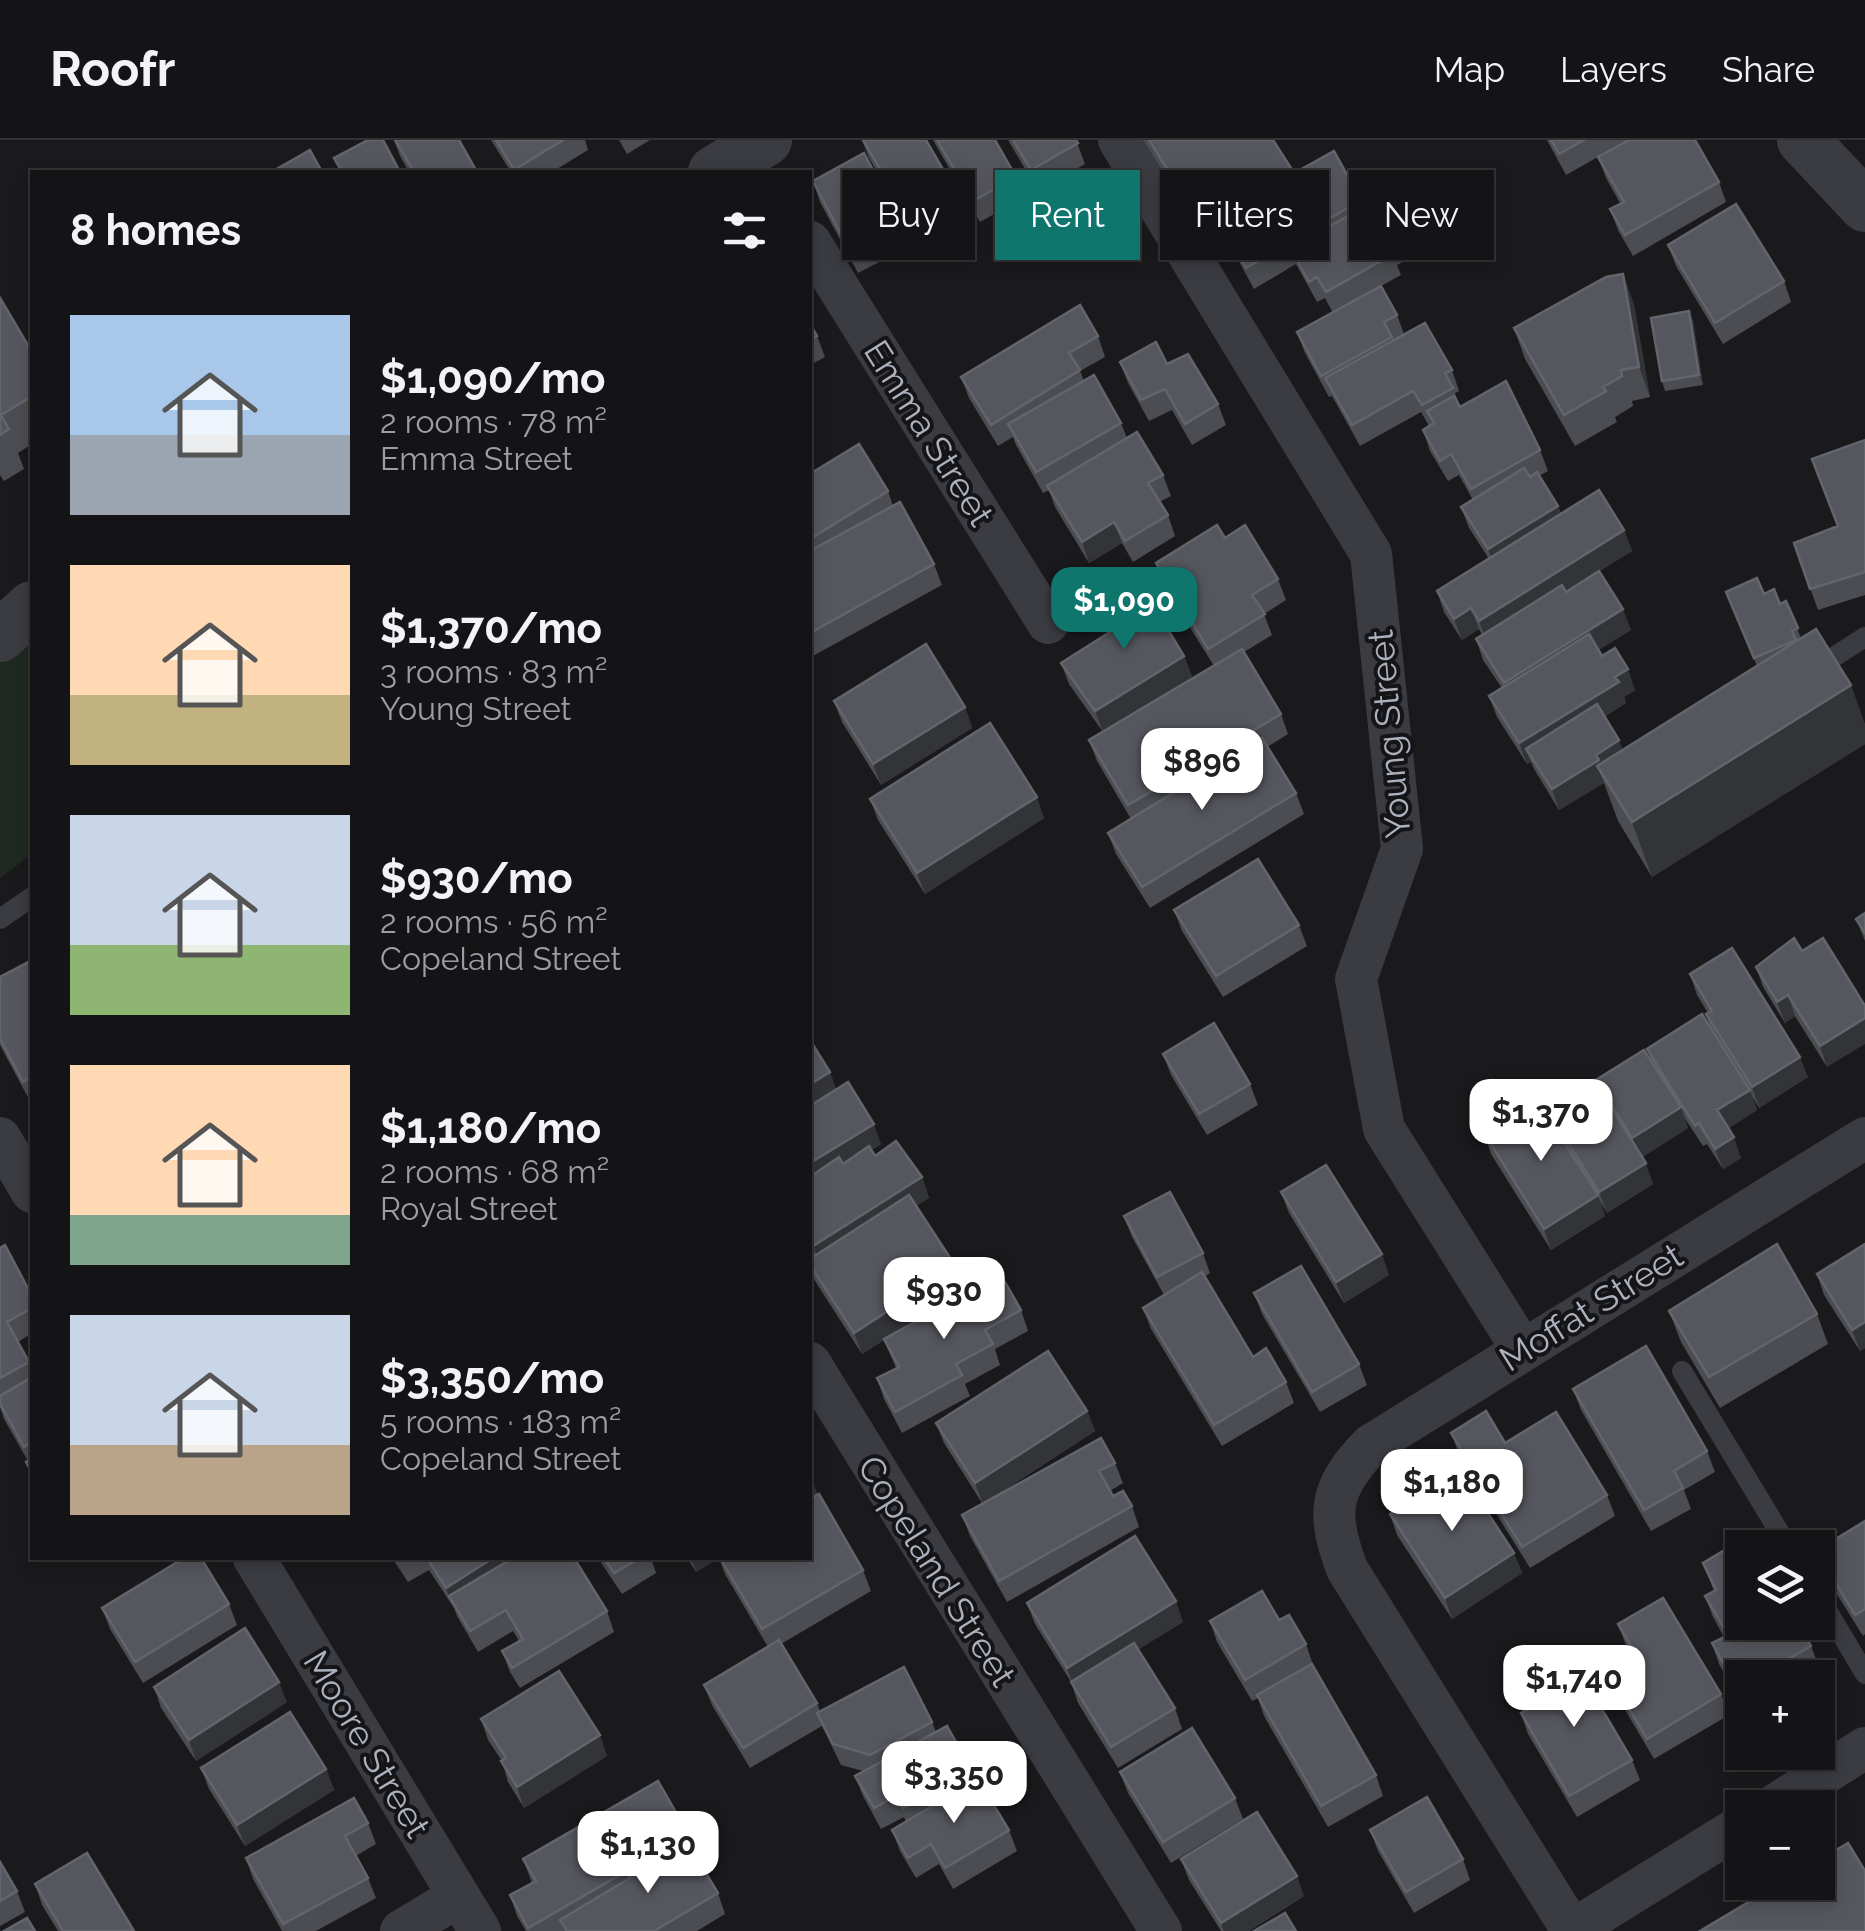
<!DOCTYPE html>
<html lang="en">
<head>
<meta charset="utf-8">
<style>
  body { margin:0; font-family:Raleway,sans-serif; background:#1d1d1f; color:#f1f3f6; height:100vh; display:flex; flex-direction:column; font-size:38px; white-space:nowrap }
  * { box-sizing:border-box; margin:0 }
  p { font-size:32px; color:#9d9ea1 }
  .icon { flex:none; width:55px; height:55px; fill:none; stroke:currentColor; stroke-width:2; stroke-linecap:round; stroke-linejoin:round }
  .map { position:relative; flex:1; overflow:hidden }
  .sheet { position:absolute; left:30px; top:30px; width:782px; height:1390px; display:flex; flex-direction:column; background:#141416; border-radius:0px; box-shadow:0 5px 15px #0003,0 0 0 2px #333335 }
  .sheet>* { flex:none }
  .banner { position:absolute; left:842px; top:30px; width:872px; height:90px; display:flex; gap:20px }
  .controls { position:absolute; left:1725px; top:1390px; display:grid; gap:20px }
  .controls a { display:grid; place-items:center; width:110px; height:110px; border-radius:0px; background:#141416; box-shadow:0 5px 15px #0003,0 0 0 2px #333335; font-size:50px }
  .price { position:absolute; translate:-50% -85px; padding:0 22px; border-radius:20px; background:#fff; color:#222; font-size:32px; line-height:65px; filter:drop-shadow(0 2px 5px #0008) }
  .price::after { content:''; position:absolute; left:50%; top:60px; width:30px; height:22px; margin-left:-15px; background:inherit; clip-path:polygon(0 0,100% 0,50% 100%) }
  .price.current { background:#0f766e; color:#fff }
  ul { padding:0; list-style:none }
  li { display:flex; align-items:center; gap:30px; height:250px; padding:0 40px }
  li span { display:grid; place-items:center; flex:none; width:280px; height:200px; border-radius:0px; color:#555 }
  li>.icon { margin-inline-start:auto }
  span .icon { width:120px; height:120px; fill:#fffc; stroke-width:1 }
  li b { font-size:42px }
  h2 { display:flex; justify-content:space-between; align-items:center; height:120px; padding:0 40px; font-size:42px }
  .chip { padding:0 35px; border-radius:0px; background:#141416; box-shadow:0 5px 15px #0003,0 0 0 2px #333335; font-size:35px; line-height:90px }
  .chip.current { background:#0f766e; color:#fff }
  header { display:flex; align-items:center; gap:60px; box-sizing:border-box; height:140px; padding:0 50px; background:#141416; border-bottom:2px solid #333335 }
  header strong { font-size:48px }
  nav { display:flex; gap:55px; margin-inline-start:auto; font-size:35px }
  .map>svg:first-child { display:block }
</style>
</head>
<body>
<header>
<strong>Roofr</strong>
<nav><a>Map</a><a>Layers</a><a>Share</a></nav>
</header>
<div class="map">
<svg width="1865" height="1791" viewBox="0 0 1865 1791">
  <rect width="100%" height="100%" fill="#1a1a1d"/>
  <path fill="#1f2921" d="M32 501V714L0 738V523Z"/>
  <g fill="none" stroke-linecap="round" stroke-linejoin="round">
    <path stroke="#3b3c42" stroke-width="20" d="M1812 531 1865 497
      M0 779 32 757
      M1682 1231 1789 1408
      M1818 1455 1865 1534"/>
    <path stroke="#3b3c42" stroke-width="42" d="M1119 0 1371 414 1402 709 1356 839 1384 989 1522 1209
      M810 102 1048 483
      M0 998 32 1052
      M810 1223 1161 1791
      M254 1418 480 1791
      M1770 1668 1865 1608
      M1572 1790 1347 1429C1326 1373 1329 1348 1371 1305L1865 998
      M401 1791 459 1756
      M1571 1791 1742 1685"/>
    <path stroke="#3b3c42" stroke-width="52" d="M1803 0 1865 66
      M714 32 766 0
      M0 496 32 467"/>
  </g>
  <path fill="#4b4d52" d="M394 0H459L477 32H409L400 16Z
    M491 0H585L588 10 552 32H511Z
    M619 0H650L627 14Z
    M862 0 967 71 975 92 928 119 869 18Z
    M933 0H995L1016 37 1023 58 980 82Z
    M1008 0H1076L1085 24 1038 51Z
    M1143 0H1273L1293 34 1361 60 1364 67 1410 93 1417 114 1397 125 1401 135 1381 146 1397 175 1404 194 1452 230 1459 251 1455 253 1460 267 1540 310 1548 331 1539 336 1558 366 1561 374 1624 390 1632 411 1599 431 1631 490 1598 510 1602 516 1635 550 1624 557 1626 563 1604 577 1623 610 1757 526 1730 462 1764 454 1780 464 1786 461 1801 498 1865 584V604L1652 737 1618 681 1604 643 1559 670 1534 629 1531 622 1527 624 1497 577 1489 556 1502 548 1483 520 1476 499 1482 495 1479 489 1462 500 1444 472 1437 451 1489 419 1469 388 1461 367 1473 360 1459 335 1448 341 1430 311 1423 290 1429 286 1421 272 1360 306 1332 256 1329 257 1305 213 1297 192 1333 173 1325 158 1317 162 1296 124 1254 149 1234 112 1227 94 1209 105Z
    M1547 0H1628L1566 35Z
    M1598 17 1719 42 1726 62 1633 116 1618 90 1610 69 1620 63 1606 38Z
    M813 41 902 85 910 106 858 133 820 62Z
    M1668 105 1784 141 1791 162 1723 204 1676 126Z
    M1623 134 1634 165 1650 257 1632 261 1633 266 1615 277 1617 282 1575 306 1525 219 1514 188Z
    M0 158 32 212V304L18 313 24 329 4 341 0 335Z
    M1689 171 1693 181 1703 245 1665 251 1662 241Z
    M810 184 817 196 825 217 810 225Z
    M1098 196 1105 217 1080 231 1084 241 1121 283 1127 298 1163 335 1171 356 1159 362 1168 375 1175 396 1133 422 1122 403 1089 423 1055 367 1049 350 1043 353 1016 305 1013 297 998 306 969 258 961 237Z
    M1120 222 1167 224 1218 264 1226 285 1192 305 1172 270 1149 281 1128 243Z
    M1865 300V455L1818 470 1794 403 1837 386Z
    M810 334 888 351 893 366 934 424 942 445 811 517Z
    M1225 398 1278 439 1286 460 1264 474 1272 495 1244 512 1281 574 1288 594 1267 607 1296 653 1304 674 1150 768 1116 714 1108 693 1131 679 1097 621 1089 600 1103 592 1069 544 1061 523 1120 486 1111 462 1184 516 1192 537 1114 585 1214 526 1163 444 1156 423Z
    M834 561 965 567 972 588 881 645 842 582Z
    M870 659 1044 678 925 754 878 680Z
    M1174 770 1299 785 1307 806 1223 857 1182 791Z
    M1865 773V801L1856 779Z
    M1802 811 1827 927 1795 876 1785 883 1763 847 1756 827Z
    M32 820V962L31 963 0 905V837Z
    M1690 834 1808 937 1759 968 1752 956 1757 970 1728 988 1741 1018 1723 1029 1707 1004 1703 1006 1684 977 1688 988 1642 1017 1653 1044 1607 1073 1600 1061 1605 1076 1551 1110 1491 1014 1484 993 1561 998 1556 984 1563 980 1554 957 1582 947 1600 950 1596 940 1651 920 1647 909 1711 889 1706 874 1708 873 1697 855Z
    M810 900 836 949 881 1004 872 1010 875 1016 922 1037 929 1058 916 1066 956 1127 964 1148 890 1196 1021 1170 1028 1191 995 1209 1000 1225 965 1244 970 1256 902 1293 884 1259 877 1238 896 1228 884 1200 862 1214 815 1141 810 1128V1119L814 1116 810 1111Z
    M1163 914 1250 944 1258 965 1207 995 1171 935Z
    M1281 1052 1389 1135 1344 1163 1289 1073Z
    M1124 1076 1203 1113 1210 1133 1204 1137 1253 1217 1286 1242 1294 1263 1222 1306 1151 1189 1143 1168 1164 1155 1132 1097Z
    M1865 1104V1208L1860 1211 1824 1155 1817 1134Z
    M0 1108 32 1156V1193L18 1202 32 1232V1339L26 1322 28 1321 4 1279 0 1267Z
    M1254 1153 1359 1224 1367 1245 1320 1272 1262 1174Z
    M1669 1171 1817 1174 1828 1204 1720 1268 1681 1202Z
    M1573 1249 1707 1311 1715 1332 1684 1350 1691 1369 1651 1391 1581 1270Z
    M1087 1271 1095 1291 992 1358 1115 1323 1123 1343 1110 1351 1113 1356 1132 1366 1139 1387 1007 1462 970 1396 962 1375 982 1363 944 1303 936 1283Z
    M1451 1293 1505 1303 1607 1355 1615 1376 1530 1428 1459 1314Z
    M1390 1374 1514 1413 1522 1433 1452 1479 1397 1395Z
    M1865 1381V1494L1863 1496 1823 1432 1818 1417V1410Z
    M392 1418H574L607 1471 614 1492 520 1548 510 1532 502 1511 519 1501 513 1491 478 1512 457 1476 454 1468 429 1430 408 1442Z
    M598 1418H651L656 1433 622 1454Z
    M687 1418H810L863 1430 871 1451 781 1504 817 1563 820 1571 932 1582 936 1592 972 1630 976 1640 1009 1690 1017 1711 953 1749 939 1724 916 1738 900 1711 892 1690 906 1682 904 1677 881 1689 863 1656 855 1636 863 1631 841 1625 822 1586 750 1628 712 1565 704 1545 768 1507 725 1434 719 1418 696 1432Z
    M1703 1423 1811 1506 1819 1527 1799 1538H1742V1566L1719 1524 1712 1503 1724 1497 1713 1477 1705 1456 1714 1451Z
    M1027 1463 1183 1482 1138 1509 1175 1568 1182 1589 1118 1628 1078 1563 1071 1542 1035 1484Z
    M229 1464 237 1485 143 1543 110 1489 102 1468Z
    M1279 1480 1306 1504 1313 1525 1376 1635 1383 1656 1328 1687 1264 1576 1258 1558 1252 1561 1217 1502 1210 1481Z
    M1618 1484 1721 1554 1729 1575 1654 1619 1618 1558 1610 1537 1636 1522 1626 1505Z
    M1531 1544 1632 1620 1640 1640 1577 1677 1528 1594 1521 1573 1538 1563Z
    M154 1547 287 1562 196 1621 161 1568Z
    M481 1579 607 1616 524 1668 508 1642 502 1621 488 1600Z
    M201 1628 326 1629 334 1650 245 1706 209 1649Z
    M1120 1632 1235 1658 1243 1679 1171 1723 1128 1653Z
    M368 1683 376 1704 356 1716 368 1738 376 1758 316 1791H282L253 1739 246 1718Z
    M1370 1690 1463 1719 1470 1740 1414 1773 1378 1711Z
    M689 1695 696 1716 718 1753 725 1774 697 1791H526L517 1776 510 1755 532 1743 523 1719Z
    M1181 1719 1304 1756 1249 1791H1221L1189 1740Z
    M0 1722 17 1751 25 1772 0 1786Z
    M35 1744 134 1791H58L42 1765Z"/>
  <path fill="#333438" d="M1291 28 1299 49 1275 44 1281 60 1209 105 1201 84Z
    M1623 134 1634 165 1650 257 1639 227Z
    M1689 171 1693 181 1703 245 1699 235Z
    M1558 366 1566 387 1496 430 1488 409Z
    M1114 382 1122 403 1089 423 1082 402Z
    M1624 390 1632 411 1487 502 1479 481Z
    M1471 468 1479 489 1462 500 1454 479Z
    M1623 469 1631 490 1512 564 1504 543Z
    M1184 516 1192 537 1103 592 1095 571Z
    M1628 529 1635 550 1624 557 1626 563 1533 620 1526 609 1531 622 1527 624 1519 603Z
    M1851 545 1865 584V604L1652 737 1632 682Z
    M965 567 972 588 881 645 873 624Z
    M1619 600 1627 621 1597 626 1604 643 1559 670 1552 649 1596 615Z
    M1037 657 1044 678 925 754 917 733Z
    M1788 855 1795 876 1785 883 1777 862Z
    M1865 878V904L1827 927 1820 906Z
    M1800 917 1808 937 1759 968 1752 947Z
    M830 932 838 953 810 970V944Z
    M1750 950 1757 970 1725 991 1717 970Z
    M1681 967 1688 988 1640 1019 1632 998Z
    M874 984 881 1004 810 1048V1023Z
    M1734 997 1741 1018 1723 1029 1715 1009Z
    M1646 1023 1653 1044 1607 1073 1599 1052Z
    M922 1037 929 1058 821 1127 813 1106Z
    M1598 1055 1605 1076 1551 1110 1544 1089Z
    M1382 1114 1389 1135 1344 1163 1336 1142Z
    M956 1127 964 1148 862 1214 854 1193Z
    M1865 1182V1208L1860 1211 1852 1190Z
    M1087 1271 1095 1291 983 1364 975 1343Z
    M810 1335 818 1355 810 1361Z
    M1514 1413 1522 1433 1452 1479 1445 1458Z
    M493 1418H534L449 1456 446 1448Z
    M691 1418H719L696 1432Z
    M1176 1461 1183 1482 1075 1549 1067 1528Z
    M279 1542 287 1562 196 1621 189 1600Z
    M600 1595 607 1616 524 1668 517 1647Z
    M326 1629 334 1650 245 1706 237 1685Z
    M1297 1736 1304 1756 1249 1791H1224L1221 1783Z"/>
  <path fill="#56575e" stroke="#63656c" stroke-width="2.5" d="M368 0H383L400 32H342L334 18Z
    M395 0H459L477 32H414Z
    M496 0H563L514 30Z
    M863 0H926L967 71 920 98Z
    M937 0H995L1016 37 973 61Z
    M1013 0H1076L1078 3 1031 30Z
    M1149 0H1273L1291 28 1201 84Z
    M1551 0H1584L1559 14Z
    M1629 0H1695L1719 42 1625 95 1610 69 1624 62 1598 17Z
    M310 10 322 32H276L275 30Z
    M1334 11 1361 60 1246 128 1226 92 1284 59 1275 44Z
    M864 13 902 85 850 112 813 41Z
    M1388 54 1410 93 1388 105 1393 114 1326 152 1317 137 1309 142 1290 108Z
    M1736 64 1784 141 1715 183 1668 105Z
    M1623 134 1639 227 1621 230 1622 236 1603 247 1606 251 1564 275 1514 188 1606 137Z
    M1381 146 1397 175 1384 182 1392 197 1321 236 1297 192Z
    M0 158 32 212V256L1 275 9 289 0 295Z
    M1080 165 1098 196 1069 213 1080 230 991 285 961 237Z
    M1689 171 1699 235 1662 241 1651 178Z
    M1425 183 1452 230 1445 233 1453 248 1422 265 1413 251 1352 285 1325 238Z
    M810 184 817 196 810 200Z
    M1156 202 1167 224 1188 214 1218 264 1185 284 1165 249 1141 260 1120 222Z
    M1094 235 1121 283 1036 332 1008 284Z
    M1506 241 1540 310 1471 349 1451 314 1440 321 1423 290 1434 283 1427 271 1454 256 1460 267Z
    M1137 292 1163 335 1148 343 1168 375 1125 401 1114 382 1082 402 1047 346Z
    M1865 300V432L1810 449 1794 403 1838 386 1812 319Z
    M859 304 888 351 810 399V334Z
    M1524 328 1530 337 1537 332 1558 366 1488 409 1461 367Z
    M1599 350 1624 390 1479 481 1471 468 1454 479 1437 451Z
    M900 362 934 424 810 493V411Z
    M1217 385 1225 398 1245 385 1278 439 1252 455 1265 474 1208 509 1156 423Z
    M1599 431 1623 469 1504 543 1476 499 1562 445 1566 452Z
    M1757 438 1764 454 1774 449 1780 464 1786 461 1798 488 1792 491 1796 500 1754 518 1726 452Z
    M1140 443 1184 516 1095 571 1061 523 1124 483 1111 462Z
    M1816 489 1851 545 1632 682 1597 626Z
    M1589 494 1602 516 1615 508 1628 529 1615 537 1619 542 1519 603 1489 556Z
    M926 504 965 567 873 624 834 561Z
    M1242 509 1281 574 1128 665 1089 600Z
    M1597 564 1619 600 1596 615 1599 620 1552 649 1526 609Z
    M990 583 1037 657 917 733 870 659Z
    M1262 598 1296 653 1142 747 1108 693Z
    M1258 719 1299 785 1216 836 1174 770Z
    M1865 773V793L1856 779Z
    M1794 798 1802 811 1823 798 1865 866V878L1820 906 1788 855 1777 862 1756 827Z
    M1732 808 1800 917 1752 947 1706 874 1712 871 1690 834Z
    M32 820V937L23 942 0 899V837Z
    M1702 874 1750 950 1717 970 1734 997 1715 1009 1699 983 1695 986 1647 909Z
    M1214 883 1250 944 1199 974 1163 914Z
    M810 900 830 932 810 944Z
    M1644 910 1681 967 1632 998 1596 940Z
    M1594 940 1646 1023 1599 1052 1556 984 1568 978 1554 957 1579 941 1582 947Z
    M848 942 874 984 810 1023V966Z
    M1537 960 1598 1055 1544 1089 1484 993Z
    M896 1001 922 1037 813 1106 810 1101V1037L839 1017 843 1024 869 1006 875 1016Z
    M1326 1025 1382 1114 1336 1142 1281 1052Z
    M1170 1052 1203 1113 1157 1137 1124 1076Z
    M909 1055 956 1127 854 1193 810 1125V1119Z
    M1777 1104 1817 1174 1709 1237 1669 1171Z
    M1865 1104V1182L1852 1190 1817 1134Z
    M5 1105 32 1156V1168L7 1182 29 1222 0 1238V1108Z
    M1301 1126 1359 1224 1312 1252 1254 1153Z
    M1202 1132 1253 1217 1266 1208 1286 1242 1214 1285 1143 1168Z
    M1001 1135 1021 1170 985 1190 993 1204 956 1224 962 1235 895 1272 877 1238 899 1227 884 1199Z
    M1646 1206 1707 1311 1674 1331 1683 1348 1644 1370 1573 1249Z
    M1048 1211 1087 1271 975 1343 936 1283Z
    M32 1237V1302L24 1307 0 1264V1256Z
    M1486 1271 1505 1303 1556 1272 1607 1355 1522 1407 1451 1293Z
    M1101 1298 1115 1323 1099 1331 1113 1356 1123 1351 1132 1366 999 1441 962 1375Z
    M32 1318V1333L26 1322Z
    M1459 1329 1514 1413 1445 1458 1390 1374Z
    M819 1354 863 1430 762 1489 720 1418H810V1359Z
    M1865 1381V1469L1855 1475 1818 1414V1410Z
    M1135 1396 1176 1461 1067 1528 1027 1463Z
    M1748 1396 1754 1408H1742V1482H1798L1811 1506 1755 1538H1742V1544L1737 1548 1712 1503 1728 1495 1705 1456 1716 1450 1703 1423Z
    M184 1418H201L229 1464 135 1522 102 1468Z
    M427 1418H493L446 1448Z
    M513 1418H574L607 1471 512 1528 502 1511 523 1499 506 1470 470 1491 449 1456Z
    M604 1418H640L614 1433Z
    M1262 1451 1279 1480 1289 1475 1306 1504 1245 1540 1210 1481Z
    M1663 1458 1721 1554 1647 1599 1610 1537 1639 1520 1618 1484Z
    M245 1488 279 1542 189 1600 154 1547Z
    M779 1500 817 1563 743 1608 704 1545Z
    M1134 1503 1175 1568 1111 1607 1071 1542Z
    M1573 1520 1632 1620 1569 1656 1521 1573 1541 1561 1531 1544Z
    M1312 1524 1376 1635 1321 1666 1257 1555Z
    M904 1527 932 1582 870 1615 833 1604 817 1573Z
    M559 1531 600 1595 517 1647 501 1621 506 1618 481 1579Z
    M290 1572 326 1629 237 1685 201 1628Z
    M947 1586 972 1630 903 1668 896 1656 874 1668 855 1636Z
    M1192 1588 1235 1658 1163 1702 1120 1632Z
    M978 1639 1009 1690 945 1728 931 1704 908 1718 892 1690Z
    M658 1641 689 1695 528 1788 510 1755 536 1741 523 1719Z
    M1427 1657 1463 1719 1406 1752 1370 1690Z
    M354 1658 368 1683 345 1696 368 1738 283 1784 246 1718Z
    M1257 1672 1297 1736 1221 1783 1181 1719Z
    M686 1700 718 1753 654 1791H567L560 1780 630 1738 628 1734Z
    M1848 1703 1865 1731V1791H1700L1782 1742H1818V1721Z
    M87 1713 134 1791H63L35 1744Z
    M0 1722 17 1751 0 1761Z
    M1285 1773 1296 1791H1254Z
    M27 1778 35 1791H4Z"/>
  <g text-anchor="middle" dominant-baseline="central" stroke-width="8" stroke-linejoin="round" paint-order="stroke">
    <g font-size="35" fill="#acb1bd" stroke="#151518">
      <text transform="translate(929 293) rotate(58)">Emma Street</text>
      <text transform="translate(1389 594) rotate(-95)">Young Street</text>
      <text transform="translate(1591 1167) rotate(-32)">Moffat Street</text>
      <text transform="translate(937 1431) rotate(58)">Copeland Street</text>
      <text transform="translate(367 1604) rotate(59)">Moore Street</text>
    </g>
  </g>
</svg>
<div class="controls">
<a><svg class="icon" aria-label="layers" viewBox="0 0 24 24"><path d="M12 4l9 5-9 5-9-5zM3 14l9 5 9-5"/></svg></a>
<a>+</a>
<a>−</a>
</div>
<b class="price current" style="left:1124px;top:512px">$1,090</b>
<b class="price" style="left:1202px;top:673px">$896</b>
<b class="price" style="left:1541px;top:1024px">$1,370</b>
<b class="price" style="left:944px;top:1202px">$930</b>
<b class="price" style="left:1452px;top:1394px">$1,180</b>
<b class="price" style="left:1574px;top:1590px">$1,740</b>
<b class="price" style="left:954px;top:1686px">$3,350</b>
<b class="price" style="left:648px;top:1756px">$1,130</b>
<div class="banner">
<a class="chip">Buy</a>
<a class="chip current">Rent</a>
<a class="chip">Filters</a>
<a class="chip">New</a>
</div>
<section class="sheet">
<h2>8 homes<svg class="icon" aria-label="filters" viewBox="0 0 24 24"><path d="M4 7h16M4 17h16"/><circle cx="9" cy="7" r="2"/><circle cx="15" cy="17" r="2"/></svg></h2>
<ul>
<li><span style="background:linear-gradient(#a9c7e8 60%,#9aa5b1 0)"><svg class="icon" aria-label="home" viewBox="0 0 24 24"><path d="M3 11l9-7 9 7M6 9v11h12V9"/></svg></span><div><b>$1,090/mo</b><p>2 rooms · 78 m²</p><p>Emma Street</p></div></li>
<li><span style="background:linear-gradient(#ffd9b3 65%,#c2b280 0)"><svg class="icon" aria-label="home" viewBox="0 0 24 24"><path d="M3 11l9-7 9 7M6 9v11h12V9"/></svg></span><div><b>$1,370/mo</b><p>3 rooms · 83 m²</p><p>Young Street</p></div></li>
<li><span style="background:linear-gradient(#c9d6e8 65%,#8fb573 0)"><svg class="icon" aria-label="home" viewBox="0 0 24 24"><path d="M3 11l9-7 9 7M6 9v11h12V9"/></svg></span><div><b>$930/mo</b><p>2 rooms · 56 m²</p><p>Copeland Street</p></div></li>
<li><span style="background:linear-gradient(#ffd9b3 75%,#7fa58c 0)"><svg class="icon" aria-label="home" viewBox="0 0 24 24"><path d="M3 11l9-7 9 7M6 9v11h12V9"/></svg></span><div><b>$1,180/mo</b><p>2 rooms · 68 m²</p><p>Royal Street</p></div></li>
<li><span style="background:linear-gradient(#c9d6e8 65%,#b9a48a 0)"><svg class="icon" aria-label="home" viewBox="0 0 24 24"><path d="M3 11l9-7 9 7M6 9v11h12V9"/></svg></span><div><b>$3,350/mo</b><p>5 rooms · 183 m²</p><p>Copeland Street</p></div></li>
</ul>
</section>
</div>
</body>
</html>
